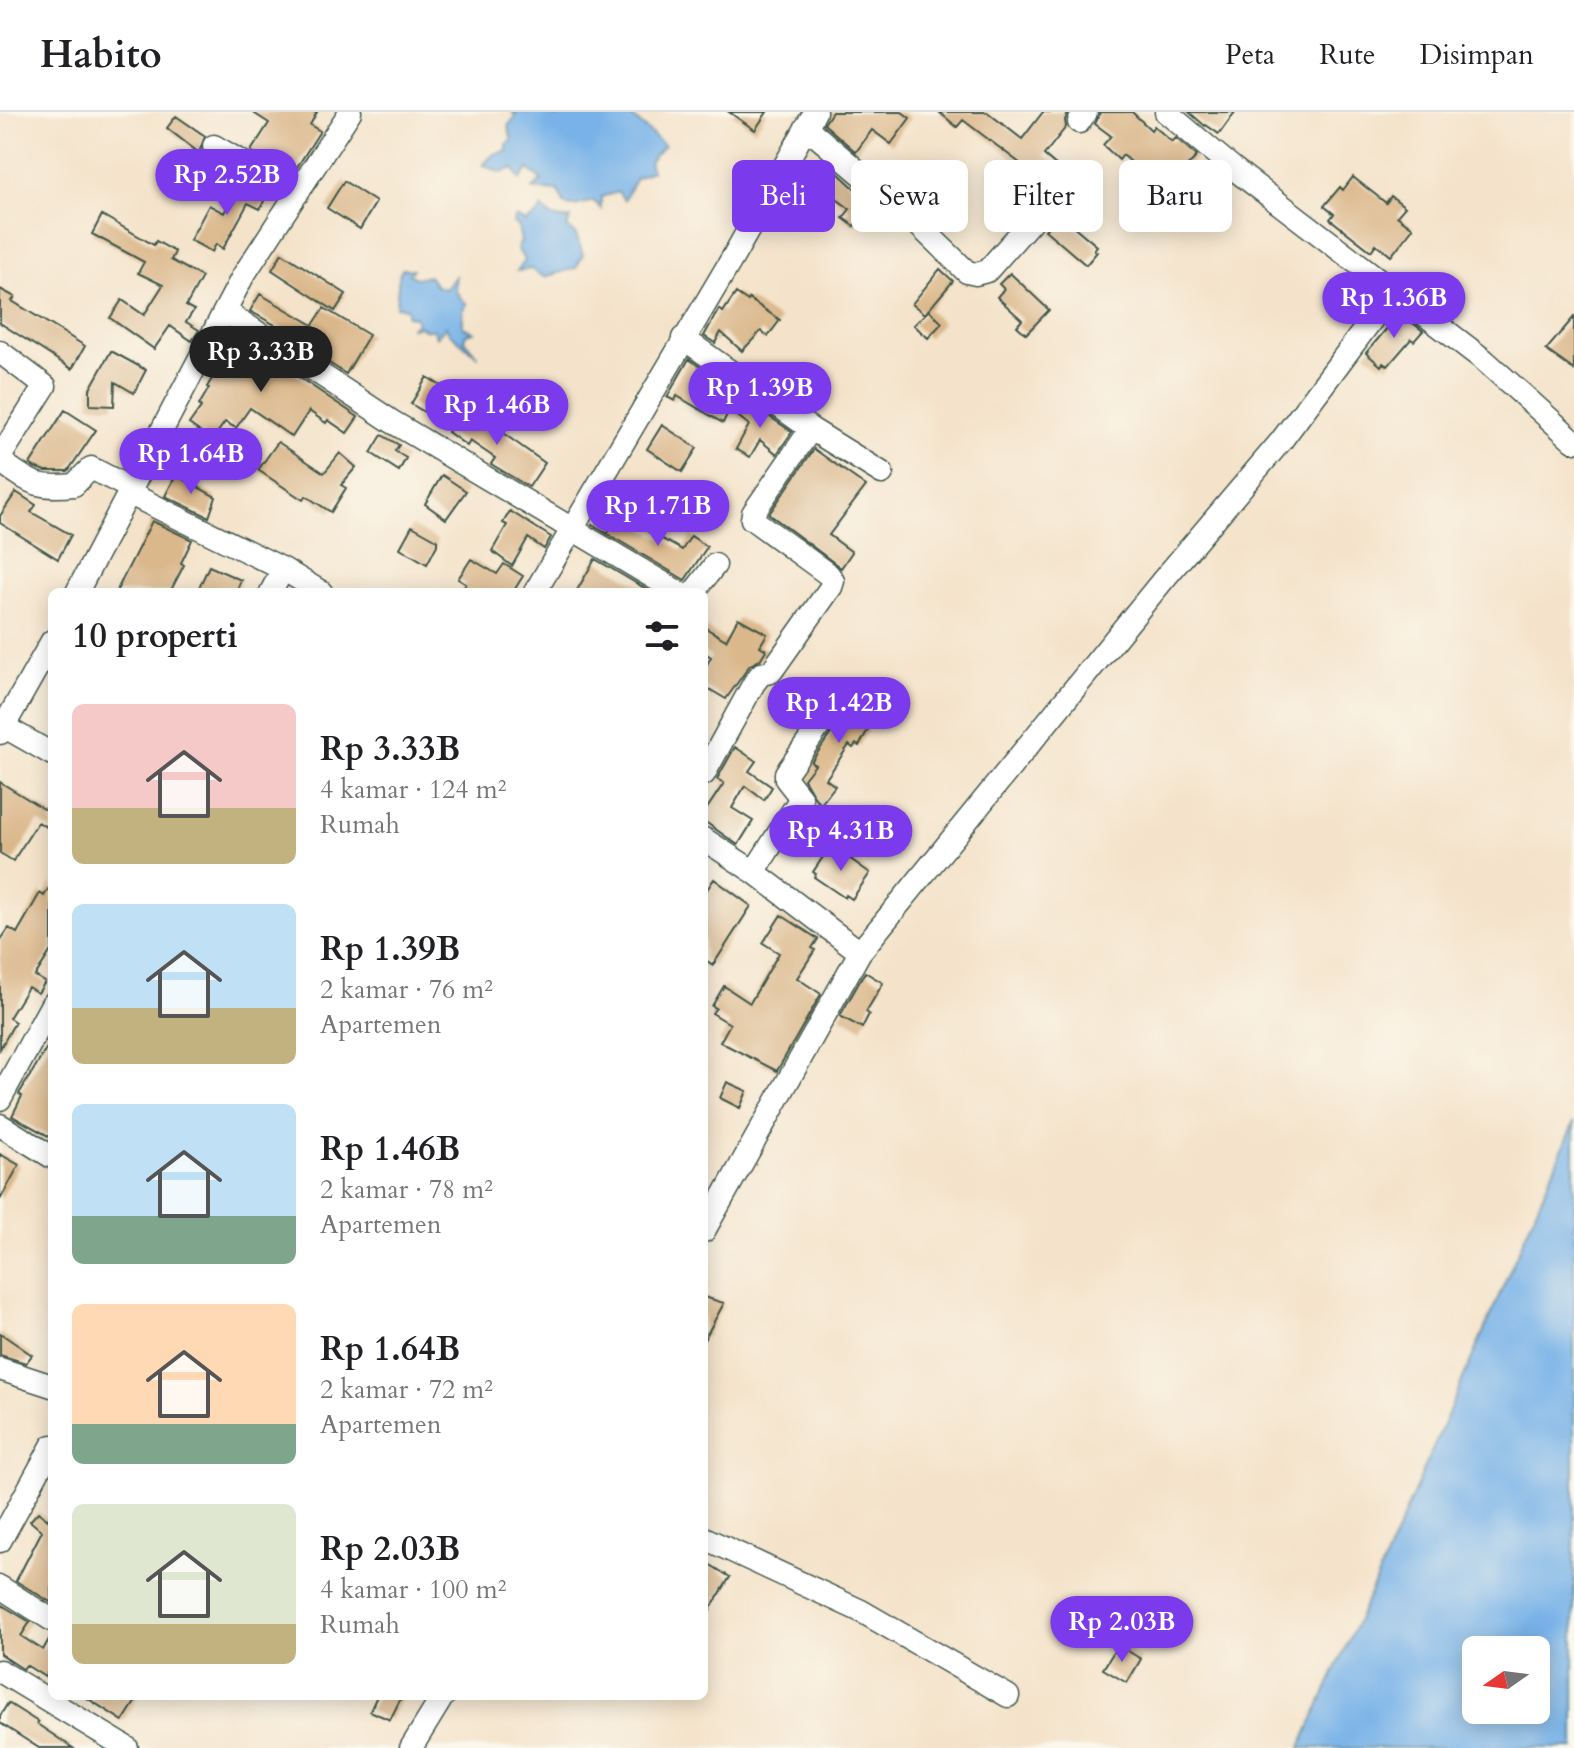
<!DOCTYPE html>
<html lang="id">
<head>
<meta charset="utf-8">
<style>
  body { margin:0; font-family:Cardo,serif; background:#f6f6f6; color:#202124; height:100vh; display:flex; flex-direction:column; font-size:30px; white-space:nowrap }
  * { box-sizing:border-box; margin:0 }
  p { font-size:26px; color:#757577 }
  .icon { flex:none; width:44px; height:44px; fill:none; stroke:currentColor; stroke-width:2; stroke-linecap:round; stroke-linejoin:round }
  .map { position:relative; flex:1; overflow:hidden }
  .details { position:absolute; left:48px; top:476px; width:660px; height:1112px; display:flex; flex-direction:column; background:#fff; border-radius:12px; box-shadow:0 4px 20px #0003 }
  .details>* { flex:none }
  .top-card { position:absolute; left:732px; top:48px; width:722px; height:72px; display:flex; gap:16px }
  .needle { width:52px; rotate:256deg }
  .controls { position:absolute; left:1462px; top:1524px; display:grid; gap:16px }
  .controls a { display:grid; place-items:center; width:88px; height:88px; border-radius:12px; background:#fff; box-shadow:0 4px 20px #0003; font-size:40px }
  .price { position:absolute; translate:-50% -68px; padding:0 18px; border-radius:28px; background:#7c3aed; color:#fff; font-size:26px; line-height:52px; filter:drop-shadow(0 2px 4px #0008) }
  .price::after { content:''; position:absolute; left:50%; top:48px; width:24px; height:18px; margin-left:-12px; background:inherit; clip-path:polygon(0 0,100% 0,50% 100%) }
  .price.selected { background:#222; color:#fff }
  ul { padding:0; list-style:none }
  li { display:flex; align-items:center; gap:24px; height:200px; padding:0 24px }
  li span { display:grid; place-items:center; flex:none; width:224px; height:160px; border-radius:12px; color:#555 }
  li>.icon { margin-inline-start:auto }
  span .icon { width:96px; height:96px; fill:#fffc; stroke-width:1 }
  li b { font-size:34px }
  h2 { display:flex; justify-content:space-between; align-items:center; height:96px; padding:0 24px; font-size:34px }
  .tag { padding:0 28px; border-radius:12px; background:#fff; box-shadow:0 4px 20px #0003; font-size:28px; line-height:72px }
  .tag.selected { background:#7c3aed; color:#fff }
  header { display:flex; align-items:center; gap:48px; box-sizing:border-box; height:112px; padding:0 40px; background:#fff; border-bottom:2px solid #e0e0e0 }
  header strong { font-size:38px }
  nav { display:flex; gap:44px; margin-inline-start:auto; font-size:28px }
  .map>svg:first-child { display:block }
</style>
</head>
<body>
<header>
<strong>Habito</strong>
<nav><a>Peta</a><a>Rute</a><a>Disimpan</a></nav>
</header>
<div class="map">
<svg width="1574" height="1636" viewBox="0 0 1574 1636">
  <rect width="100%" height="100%" fill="#fbf7ec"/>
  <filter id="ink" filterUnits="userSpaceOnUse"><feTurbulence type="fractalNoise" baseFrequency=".0125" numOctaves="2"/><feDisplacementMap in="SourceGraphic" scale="16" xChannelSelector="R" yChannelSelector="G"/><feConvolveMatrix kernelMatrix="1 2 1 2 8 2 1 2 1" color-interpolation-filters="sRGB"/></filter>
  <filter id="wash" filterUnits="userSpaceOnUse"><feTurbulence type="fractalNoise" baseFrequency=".006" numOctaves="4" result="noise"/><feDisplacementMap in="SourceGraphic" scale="32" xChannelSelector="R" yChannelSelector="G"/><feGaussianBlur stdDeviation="1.8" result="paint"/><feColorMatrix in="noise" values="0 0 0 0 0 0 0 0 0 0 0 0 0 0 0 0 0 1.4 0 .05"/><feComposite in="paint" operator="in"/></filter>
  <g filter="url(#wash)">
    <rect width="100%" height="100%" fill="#f4e3ca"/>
    <path fill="#78b2e8" stroke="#4c788e" stroke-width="2" fill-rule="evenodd" d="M512 0H545L557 5 558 0H586L599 4 604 0H627L664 33 649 50 652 59 636 66 624 88 618 80 601 85V97L594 89 574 94 565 93 558 79 533 77 542 68 528 57 520 68 513 56 501 61 483 53 494 42 507 39V32L512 29 508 14 516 4Z
      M542 95C549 105 559 109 571 106L567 115 576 123 583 143 576 156 544 165 531 157 517 159 525 149 517 136 521 130 518 114 513 111 516 105 526 110 539 101Z
      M402 157H413L409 162 416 166 429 164 436 174 446 177 456 163C453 177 456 183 467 192L463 198V215L474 220 466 222 464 228 478 245 449 221 446 214 436 225 434 218H423L422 214 410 216 417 211 415 205 407 204V196L396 195 399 163Z
      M1574 1010V1636H1300L1377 1466ZM1476 1538H1536V1598H1476Z"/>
    <g id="blocks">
      <path fill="#dbb88c" d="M252 0H317L310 13 320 19 292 63 251 39 269 11Z
        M729 0H767L755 18Z
        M832 0H902L910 6 891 32 872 18 856 40 824 12Z
        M939 0H987L1022 27 1043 0H1069L1065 8 1066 15 1044 43 1058 55 1046 71 963 8 957 15Z
        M1100 0H1132L1151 18 1154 14 1172 30 1176 26 1197 44 1175 68 1172 66 1153 85 1141 74 1149 66 1123 43 1119 48 1103 33 1111 24 1095 12Z
        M1189 0H1235L1219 22 1206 13 1205 14Z
        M176 4 205 24 199 41 167 16Z
        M825 49 864 85 855 96 863 102 854 114 843 106 850 97 811 68Z
        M1353 65 1386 91 1391 84 1405 95 1397 104 1413 116 1391 144 1376 132 1371 139 1330 107 1334 102 1324 94 1340 75 1343 78Z
        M242 66 268 81 260 97 248 91 223 137 216 132 212 140 190 128 209 93 224 101Z
        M344 69 376 90 360 117 327 96Z
        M1059 102 1097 134 1094 138 1097 140 1086 153 1045 118Z
        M102 103 154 133 156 129 175 140 171 148 202 165 186 194 194 198 186 210 199 218 192 229 170 214 154 237 110 206 122 188 144 203 163 173 138 161 144 150 92 122Z
        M282 141 346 182 335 199 272 158Z
        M940 157 953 169 925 202 912 192Z
        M1010 161 1049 198 1026 222 1017 214 1022 208 997 185 1004 177 999 172Z
        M0 177 15 185 12 189 85 234 72 257 0 211Z
        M736 181 748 189 749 187 780 208 768 224 761 219 742 239 721 220 715 231 704 224 719 197 723 200Z
        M260 182 313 213 324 196 369 223 346 262 302 233 304 229 250 199Z
        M929 198 942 211 928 226 914 213Z
        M1400 201 1423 219 1414 229 1411 227 1388 254 1383 251 1381 254 1366 241Z
        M1574 205V258L1546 238Z
        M230 219 358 305 347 321 328 308 326 311 309 299 292 325 250 296 236 316 225 310 212 328 189 312 201 295 199 293 209 276 207 275 220 253 214 249Z
        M111 239 146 258 134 281 115 270 114 294 90 293V277Z
        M689 247 714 265 703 277 716 284 713 290 729 298 723 311 677 284 675 289 667 285Z
        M785 255 815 276 804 292 775 270Z
        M427 265 446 277 431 304 411 292Z
        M744 287 792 320 777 342 760 328 750 345 736 337 749 313 734 301Z
        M466 295 545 351 529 375 491 352 495 346 470 329 467 334 448 320Z
        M65 298 96 318 68 359H45L34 355 30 352Z
        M662 313 697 336 682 360 647 337Z
        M382 323 399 333 395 339 406 346 399 359 371 341Z
        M278 330 324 361 340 341 356 355 341 373 346 376 331 400 306 384 303 388 258 358Z
        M814 337 866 374 829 423 852 440 841 456 769 402Z
        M176 363 216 385 209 405 165 384Z
        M442 363 466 379 446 407 425 392Z
        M16 380 36 393 31 400 71 423 58 447 0 411V404Z
        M510 399 551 425 544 437 528 426 512 454 492 439 507 413 503 411Z
        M618 403 682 438 691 424 707 435 685 468 591 412 608 421Z
        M152 409 192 428 181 451 184 453 170 480H116Z
        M412 414 437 428V433L427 452 400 436Z
        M471 447 497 462 504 452 523 464 513 480H461L466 472 458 467Z
        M595 447 651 480H576Z
        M209 454 241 468 236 480H197Z
        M738 506 767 522 760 534 766 538 760 548 750 553 726 587 704 574V558L711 545 704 540V515L726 528Z
        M858 577 873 587 865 598 875 605 859 634 856 632 853 636 849 633 826 667 835 674 821 692 815 686 804 667 815 653 811 650 853 590Z
        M735 635 756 649 749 659 772 675 764 688 745 674 732 696 753 709 738 733 704 709V701L724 671 717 667Z
        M0 670 52 702V718L38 710 13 749 0 741Z
        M810 700 835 720 826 731 800 713Z
        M831 733 870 761 852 787 846 783 845 786 814 765 816 762 813 760Z
        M714 767 751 794 713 853 704 847V782Z
        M52 771V837L35 864 45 870 38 881 28 875 9 906 15 910 0 937V829L9 816 17 821 40 781 44 784Z
        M781 803 818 827 812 836 815 838 797 866 821 882 777 959 720 930 730 912 712 901 716 896 712 894 724 874 750 891 779 841 763 831Z
        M865 860 883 871 866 900 869 902 862 916 840 904Z
        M52 927V1026L12 1004 22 984 19 982Z
        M727 970 747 979 740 996 720 986Z
        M0 1042 19 1053 0 1088Z
        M704 1185 724 1191 704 1228Z
        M0 1221 32 1243 26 1251 0 1243Z
        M38 1400 48 1408 52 1401V1491L16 1469 42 1419 30 1409Z
        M704 1449 730 1465 704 1508Z
        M0 1492 30 1510 21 1524 43 1538 52 1522V1552L45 1565 26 1553 23 1557 0 1542Z
        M1118 1533 1141 1547 1127 1571 1103 1557Z
        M84 1584H139L123 1609Z
        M377 1584H402L390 1608 370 1599Z
        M8 1591 38 1610 37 1612 73 1636H39L0 1611V1604Z"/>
    </g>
  </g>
  <g filter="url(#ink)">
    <use href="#blocks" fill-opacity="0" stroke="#3f564a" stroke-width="2"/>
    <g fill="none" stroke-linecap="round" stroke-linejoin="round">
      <g stroke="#3f564a" stroke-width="25">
        <path id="minor" d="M1166 0 1234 57 1484 248 1574 329
          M1079 10 1086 0
          M806 15 902 97 967 160 976 162 987 159 1056 81
          M214 34 297 82
          M225 199 391 309 678 480
          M683 226 811 317 882 361
          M0 240 45 274 0 345
          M0 349C31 371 36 377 74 373L91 356 130 376
          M128 381 283 457 321 480
          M77 480 243 164 350 0
          M271 480 283 457
          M535 480 733 145 815 0
          M694 480 715 453
          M3 614 52 642
          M0 621 52 529
          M704 662 754 571 761 562 771 560 831 475 833 469 829 463 752 407 753 401 811 317
          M704 727 754 760 860 840
          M754 760 801 686 786 667V661L842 582
          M0 987 52 892
          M0 1013 52 1045
          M704 1119 860 840 1163 468 1281 329 1394 178
          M0 1257 52 1274
          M704 1426 861 1499 1008 1584
          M0 1429 52 1334
          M0 1475 52 1508
          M0 1559 127 1636
          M411 1636 443 1584"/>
      </g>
      <use href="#minor" stroke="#fff" stroke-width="22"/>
    </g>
  </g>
</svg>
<div class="controls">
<a><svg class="needle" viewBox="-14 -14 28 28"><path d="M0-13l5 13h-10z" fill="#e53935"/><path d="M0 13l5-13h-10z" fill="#757577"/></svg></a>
</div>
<b class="price" style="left:227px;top:105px">Rp 2.52B</b>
<b class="price" style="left:1394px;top:228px">Rp 1.36B</b>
<b class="price selected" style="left:261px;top:282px">Rp 3.33B</b>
<b class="price" style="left:760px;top:318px">Rp 1.39B</b>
<b class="price" style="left:497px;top:335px">Rp 1.46B</b>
<b class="price" style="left:191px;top:384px">Rp 1.64B</b>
<b class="price" style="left:658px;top:436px">Rp 1.71B</b>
<b class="price" style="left:839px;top:633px">Rp 1.42B</b>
<b class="price" style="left:841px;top:761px">Rp 4.31B</b>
<b class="price" style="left:1122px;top:1552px">Rp 2.03B</b>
<div class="top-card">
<a class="tag selected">Beli</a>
<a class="tag">Sewa</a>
<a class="tag">Filter</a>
<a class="tag">Baru</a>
</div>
<section class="details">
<h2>10 properti<svg class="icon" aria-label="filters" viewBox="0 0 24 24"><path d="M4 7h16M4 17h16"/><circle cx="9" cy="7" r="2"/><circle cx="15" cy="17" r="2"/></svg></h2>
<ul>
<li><span style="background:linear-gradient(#f6c9c9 65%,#c2b280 0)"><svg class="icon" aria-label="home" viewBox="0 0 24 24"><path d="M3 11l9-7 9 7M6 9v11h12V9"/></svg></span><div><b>Rp 3.33B</b><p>4 kamar · 124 m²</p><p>Rumah</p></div></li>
<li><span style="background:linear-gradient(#bfe0f5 65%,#c2b280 0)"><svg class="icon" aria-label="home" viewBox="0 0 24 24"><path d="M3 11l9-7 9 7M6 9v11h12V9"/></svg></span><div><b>Rp 1.39B</b><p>2 kamar · 76 m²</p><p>Apartemen</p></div></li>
<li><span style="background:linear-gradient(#bfe0f5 70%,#7fa58c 0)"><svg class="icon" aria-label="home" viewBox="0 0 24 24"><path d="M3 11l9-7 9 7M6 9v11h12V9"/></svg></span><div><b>Rp 1.46B</b><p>2 kamar · 78 m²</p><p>Apartemen</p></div></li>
<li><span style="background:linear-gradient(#ffd9b3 75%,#7fa58c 0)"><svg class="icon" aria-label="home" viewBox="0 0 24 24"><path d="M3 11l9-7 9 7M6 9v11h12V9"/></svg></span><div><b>Rp 1.64B</b><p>2 kamar · 72 m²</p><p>Apartemen</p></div></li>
<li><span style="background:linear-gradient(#dfe7d0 75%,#c2b280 0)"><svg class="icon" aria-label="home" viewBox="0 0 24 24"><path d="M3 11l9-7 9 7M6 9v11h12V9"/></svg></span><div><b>Rp 2.03B</b><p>4 kamar · 100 m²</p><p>Rumah</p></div></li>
</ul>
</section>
</div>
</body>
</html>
